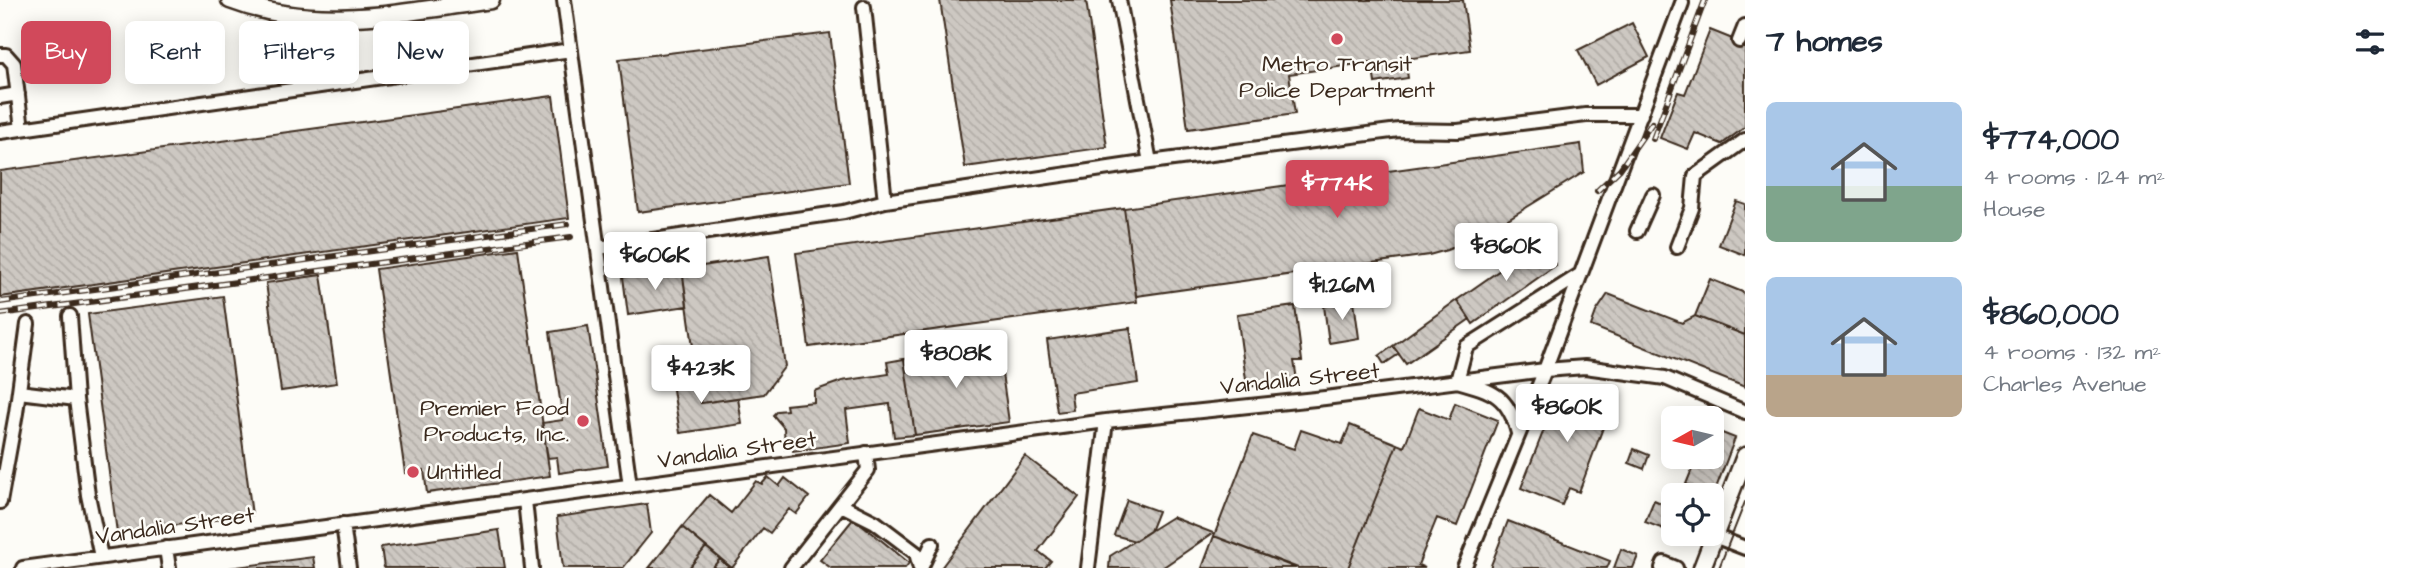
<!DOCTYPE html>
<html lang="en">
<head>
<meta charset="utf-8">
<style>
  body { margin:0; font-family:"Architects Daughter",sans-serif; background:#f6f6f7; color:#1f2937; height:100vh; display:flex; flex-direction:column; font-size:26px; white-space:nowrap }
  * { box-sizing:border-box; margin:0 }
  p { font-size:23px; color:#747a83 }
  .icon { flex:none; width:38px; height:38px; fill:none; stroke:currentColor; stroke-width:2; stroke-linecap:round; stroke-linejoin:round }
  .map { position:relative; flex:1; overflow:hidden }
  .panel { display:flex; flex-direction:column; background:#fff; width:665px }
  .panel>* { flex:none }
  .banner { position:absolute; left:21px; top:21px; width:665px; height:63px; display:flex; gap:14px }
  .needle { width:46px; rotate:262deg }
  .tools { position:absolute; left:1661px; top:406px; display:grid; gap:14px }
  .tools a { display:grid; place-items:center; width:63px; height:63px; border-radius:10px; background:#fff; box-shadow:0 4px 18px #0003; font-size:35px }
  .price { position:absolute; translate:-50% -60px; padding:0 16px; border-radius:7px; background:#fff; color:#222; font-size:23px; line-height:46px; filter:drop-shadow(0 2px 4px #0008) }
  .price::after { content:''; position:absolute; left:50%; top:42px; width:21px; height:16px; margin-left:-10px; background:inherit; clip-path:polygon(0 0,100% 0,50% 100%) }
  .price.current { background:#d1495b; color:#fff }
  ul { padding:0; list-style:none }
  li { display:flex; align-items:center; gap:21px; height:175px; padding:0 21px }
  li span { display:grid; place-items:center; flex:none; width:196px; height:140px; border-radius:10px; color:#555 }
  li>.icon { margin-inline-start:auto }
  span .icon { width:84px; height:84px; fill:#fffc; stroke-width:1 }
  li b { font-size:30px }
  h2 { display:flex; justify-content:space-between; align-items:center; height:84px; padding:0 21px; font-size:30px }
  .tag { padding:0 24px; border-radius:10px; background:#fff; box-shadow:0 4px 18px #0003; font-size:24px; line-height:63px }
  .tag.current { background:#d1495b; color:#fff }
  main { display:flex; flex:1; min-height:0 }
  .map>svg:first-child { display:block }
</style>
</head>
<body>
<main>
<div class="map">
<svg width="1745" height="568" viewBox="0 0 1745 568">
  <defs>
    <pattern id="building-back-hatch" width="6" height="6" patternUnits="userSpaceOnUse" patternTransform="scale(1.75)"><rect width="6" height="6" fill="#cdc8c2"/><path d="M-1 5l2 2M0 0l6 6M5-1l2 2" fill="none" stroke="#b1aca6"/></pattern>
  </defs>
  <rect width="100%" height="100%" fill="#fdfcf7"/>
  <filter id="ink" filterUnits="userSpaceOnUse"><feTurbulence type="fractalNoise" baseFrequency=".0143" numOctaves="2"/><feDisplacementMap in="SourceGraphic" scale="14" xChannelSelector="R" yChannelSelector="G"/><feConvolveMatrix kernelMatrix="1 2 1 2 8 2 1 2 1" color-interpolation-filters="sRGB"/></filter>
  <g filter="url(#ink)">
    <path fill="url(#building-back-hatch)" stroke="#3b2a1e" stroke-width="2" d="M940 0H1086L1107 147 965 167Z
      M1170 0H1463L1470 50 1405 59 1408 78 1375 83 1372 62 1289 74 1295 114 1188 129Z
      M1632 23 1649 57 1596 85 1578 50Z
      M1710 30 1745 44V127L1722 144 1695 133 1688 149 1660 138 1678 92 1685 94Z
      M830 33 849 183 638 212 619 59Z
      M553 96 569 218 0 297V171Z
      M1581 144 1584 172 1477 238 1447 250 1429 255 1136 296 1124 208Z
      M1736 201 1745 204V255L1719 245Z
      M1124 208 1137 302 809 347 796 253Z
      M1540 242 1556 265 1473 324 1457 300Z
      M518 249 550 476 427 493 424 470 405 473 376 269Z
      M769 256 785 366 764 394 701 403 682 269Z
      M682 269 687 306 628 315 623 277Z
      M321 275 337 383 281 391 266 283Z
      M1710 279 1745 293V335L1695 316Z
      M1608 294 1682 323 1695 316 1745 335V387L1591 326 1596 312Z
      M223 296 252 515 117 533 88 314Z
      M1457 300 1470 319 1406 364 1393 346Z
      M1354 301 1359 338 1329 343 1324 306Z
      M1295 306 1302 361H1294L1297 380 1247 387 1237 314Z
      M588 326 608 466 559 473 557 457 548 458 542 423 563 420 550 332Z
      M1130 328 1138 383 1071 393 1073 410 1057 412 1047 340Z
      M998 346 1009 422 915 435 904 359Z
      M1393 346 1399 354 1384 364 1379 356Z
      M904 359 915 435 894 437 890 404 846 410 850 443 793 451 792 448 785 449 784 428 773 415 777 411 787 410 786 405 814 402V391L842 381 889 374 887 362Z
      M696 367 701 403 738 398 742 424 680 433 670 371Z
      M1560 389 1597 392 1614 398 1579 492 1569 488 1562 505 1521 488Z
      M1455 403 1498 420 1457 526 1437 518 1418 565 1425 568H1348L1397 444 1404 447 1419 408 1449 420Z
      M1350 425 1397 444 1348 568H1298L1214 536 1253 435 1294 449 1301 430 1342 444Z
      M1712 429 1735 438 1713 496 1707 493 1704 495 1690 490 1692 487 1686 484 1697 457H1712Z
      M1634 449 1649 455 1644 469 1629 463Z
      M1025 456 1079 497 1038 551 1051 561 1045 568H941Z
      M768 477 779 486 785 478 809 497 796 514 789 509 770 533 763 528 732 568 682 527 709 495 731 513 756 481 762 484Z
      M1127 500 1158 511 1150 531 1135 541 1114 535Z
      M1654 500 1673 508V534H1698L1695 541 1684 537 1682 541 1667 535 1669 531 1645 522Z
      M647 504 651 533 623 568H563L557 517Z
      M1172 517 1213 533 1162 568H1109L1110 556Z
      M854 518 909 563 905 568H831L820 560Z
      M1508 521 1610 561 1607 568H1490Z
      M682 527 706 547 689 568H649Z
      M499 530 505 568H384L381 547Z
      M1214 536 1296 568H1202Z
      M706 547 720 559 712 568H689Z
      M1621 549 1638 556 1633 568H1614Z
      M313 557 315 568H229Z
      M720 559 726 565 730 568H712Z"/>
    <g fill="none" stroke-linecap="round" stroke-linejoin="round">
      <g stroke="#3b2a1e" stroke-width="18">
        <path id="minor" d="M564 0 630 486
          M1119 0 1150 162
          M864 7 885 201
          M1739 41 1745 26
          M0 55H6L14 64 22 129
          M0 97 18 94
          M0 132 571 50
          M1637 231 1653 195
          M1677 247 1692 208 1695 176 1745 140
          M598 248 844 212 885 201 1150 162 1399 130 1458 131 1586 115H1641
          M70 316 76 399
          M19 392 76 399 88 495 101 557
          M1518 433C1508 395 1493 391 1457 381L1466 347 1581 274
          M525 500 532 568
          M0 502 16 413 28 324
          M841 505 875 522 916 553 920 568
          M343 524 349 568
          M1709 534 1745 548
          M166 548 169 568
          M23 568 1106 421 1325 398 1545 370 1585 367 1665 378 1745 412
          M791 568 868 470 866 453
          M921 568 932 544
          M1088 568 1106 421
          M1464 568 1545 370 1682 3
          M1662 568 1664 563 1676 568"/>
      </g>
      <g stroke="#3b2a1e" stroke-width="21">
        <path id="major" d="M230 0C316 33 404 12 491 0
          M1702 568 1745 456"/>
      </g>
      <use href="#minor" stroke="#fdfcf7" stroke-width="12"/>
      <use href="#major" stroke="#fdfcf7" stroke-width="16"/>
      <path stroke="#3b2a1e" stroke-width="2" d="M1719 568 1745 502"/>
      <g stroke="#3b2a1e" stroke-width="6">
        <path id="rail" d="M1653 139 1705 0
          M1597 191 1620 169 1652 123
          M0 302 568 224
          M0 314 571 237"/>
      </g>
      <use href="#rail" stroke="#fdfcf7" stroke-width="3.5" stroke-dasharray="10" stroke-linecap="butt"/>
    </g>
  </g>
  <g fill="#d1495b" stroke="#fdfcf7" stroke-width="2.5">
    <circle cx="1337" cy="39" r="7"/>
    <circle cx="583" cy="421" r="7"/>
    <circle cx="413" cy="472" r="7"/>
  </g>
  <g text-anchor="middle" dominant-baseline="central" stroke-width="5" stroke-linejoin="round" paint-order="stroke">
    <g font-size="23" fill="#3b2a1e" stroke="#fdfcf7">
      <text x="1337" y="64">Metro Transit<tspan x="1337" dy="26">Police Department</tspan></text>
      <text x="569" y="408" text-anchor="end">Premier Food<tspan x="569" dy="26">Products, Inc.</tspan></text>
      <text x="427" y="472" text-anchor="start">Untitled</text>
    </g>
    <g font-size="23" fill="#3b2a1e" stroke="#fdfcf7">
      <text transform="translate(1300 379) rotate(-6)">Vandalia Street</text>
      <text transform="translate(737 450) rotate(-8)">Vandalia Street</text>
      <text transform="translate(175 526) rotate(-8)">Vandalia Street</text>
    </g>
  </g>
</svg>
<div class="tools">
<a><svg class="needle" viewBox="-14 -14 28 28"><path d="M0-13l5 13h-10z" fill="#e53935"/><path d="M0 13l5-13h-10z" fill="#747a83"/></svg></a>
<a><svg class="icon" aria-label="locate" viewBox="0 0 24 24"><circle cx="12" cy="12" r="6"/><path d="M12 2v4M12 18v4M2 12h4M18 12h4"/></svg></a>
</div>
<b class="price current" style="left:1337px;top:220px">$774K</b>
<b class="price" style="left:1506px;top:283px">$860K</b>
<b class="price" style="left:655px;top:292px">$606K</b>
<b class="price" style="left:1342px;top:322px">$1.26M</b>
<b class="price" style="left:956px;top:390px">$808K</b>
<b class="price" style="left:701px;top:405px">$423K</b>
<b class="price" style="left:1567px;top:444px">$860K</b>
<div class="banner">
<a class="tag current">Buy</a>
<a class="tag">Rent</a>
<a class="tag">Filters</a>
<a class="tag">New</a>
</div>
</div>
<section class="panel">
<h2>7 homes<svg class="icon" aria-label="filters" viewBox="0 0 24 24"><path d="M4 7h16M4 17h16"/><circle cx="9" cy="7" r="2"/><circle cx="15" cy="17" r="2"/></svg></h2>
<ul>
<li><span style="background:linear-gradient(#a9c7e8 60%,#7fa58c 0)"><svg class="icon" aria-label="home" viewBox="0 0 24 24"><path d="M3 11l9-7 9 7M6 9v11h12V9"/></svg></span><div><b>$774,000</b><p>4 rooms · 124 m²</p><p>House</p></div></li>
<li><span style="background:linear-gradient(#a9c7e8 70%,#b9a48a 0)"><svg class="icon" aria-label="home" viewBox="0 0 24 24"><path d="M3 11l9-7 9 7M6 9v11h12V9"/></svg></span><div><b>$860,000</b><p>4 rooms · 132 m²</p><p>Charles Avenue</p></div></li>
</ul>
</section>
</main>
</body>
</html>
